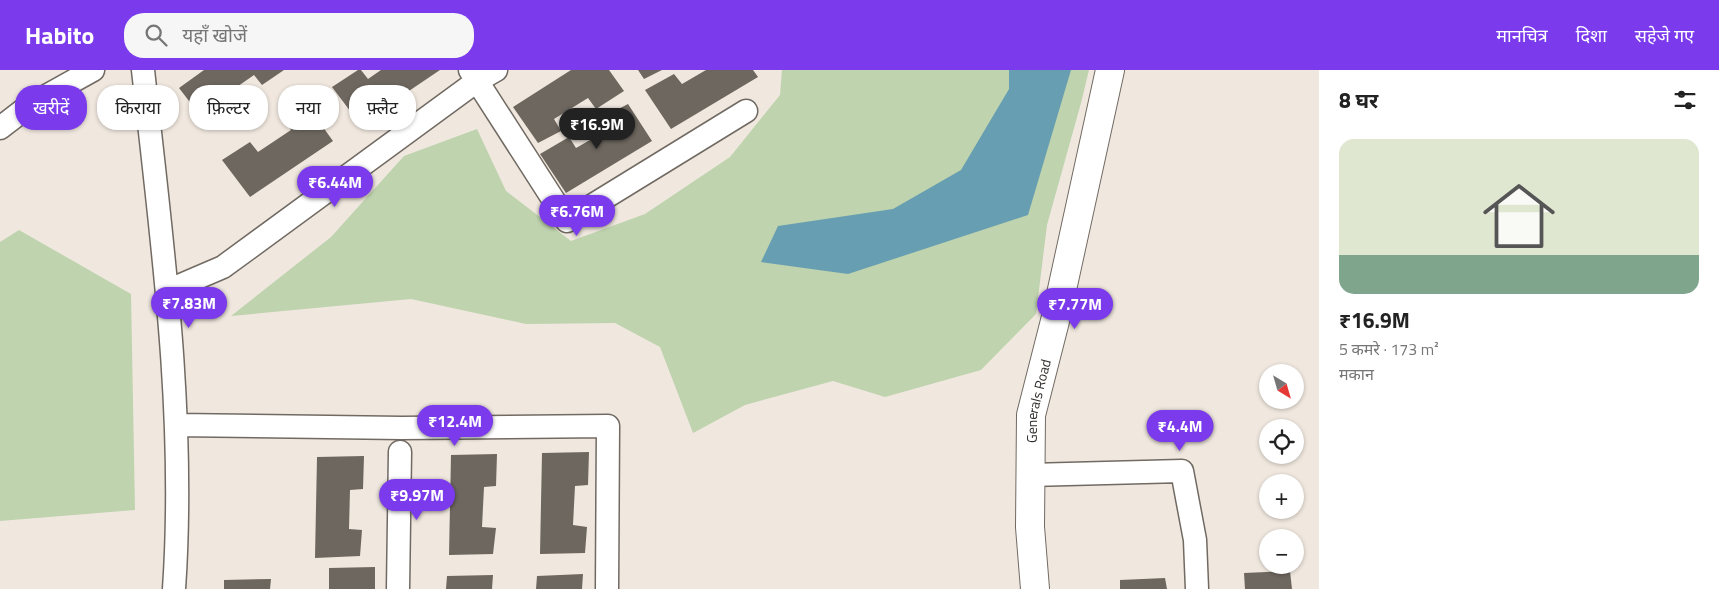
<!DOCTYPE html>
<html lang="hi">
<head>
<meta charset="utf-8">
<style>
  body { margin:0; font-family:"Titillium Web","Noto Sans Devanagari",sans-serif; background:#f6f6f6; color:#222; height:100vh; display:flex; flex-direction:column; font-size:19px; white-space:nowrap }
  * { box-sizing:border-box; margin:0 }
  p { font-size:16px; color:#767676 }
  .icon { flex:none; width:28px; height:28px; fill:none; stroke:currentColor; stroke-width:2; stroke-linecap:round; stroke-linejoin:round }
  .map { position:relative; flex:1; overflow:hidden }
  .panel { display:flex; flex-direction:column; background:#fff; width:400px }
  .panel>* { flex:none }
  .top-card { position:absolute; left:15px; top:15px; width:475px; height:45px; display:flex; gap:10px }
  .needle { width:32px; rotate:143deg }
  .fabs { position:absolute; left:1259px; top:294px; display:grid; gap:10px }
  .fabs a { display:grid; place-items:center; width:45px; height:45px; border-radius:50%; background:#fff; box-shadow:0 1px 4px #0004; font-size:25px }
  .price { position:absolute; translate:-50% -42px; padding:0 11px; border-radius:18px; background:#7c3aed; color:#fff; font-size:16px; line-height:32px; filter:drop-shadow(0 1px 2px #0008) }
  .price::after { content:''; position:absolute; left:50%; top:30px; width:15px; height:11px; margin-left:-8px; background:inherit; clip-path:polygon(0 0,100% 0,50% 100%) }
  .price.selected { background:#222; color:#fff }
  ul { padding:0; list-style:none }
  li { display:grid; align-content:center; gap:10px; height:265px; padding:0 20px }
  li+li { border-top:1px solid #e0e0e0 }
  li span { display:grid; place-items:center; height:155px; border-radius:15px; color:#555 }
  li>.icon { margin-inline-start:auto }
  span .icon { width:90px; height:90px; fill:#fffc; stroke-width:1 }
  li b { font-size:21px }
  h2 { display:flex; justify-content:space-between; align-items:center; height:60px; padding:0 20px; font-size:21px }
  .chip { padding:0 18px; border-radius:20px; background:#fff; box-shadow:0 1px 4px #0004; font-size:18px; line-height:45px }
  .chip.selected { background:#7c3aed; color:#fff }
  header { display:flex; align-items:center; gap:30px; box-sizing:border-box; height:70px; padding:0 25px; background:#7c3aed; color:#fff }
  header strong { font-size:24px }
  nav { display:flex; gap:28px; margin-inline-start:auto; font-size:18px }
  .search { width:350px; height:45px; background:#f6f6f6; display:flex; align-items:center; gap:12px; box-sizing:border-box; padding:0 18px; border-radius:20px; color:#767676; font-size:19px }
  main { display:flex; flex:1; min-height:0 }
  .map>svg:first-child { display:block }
</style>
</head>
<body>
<header>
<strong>Habito</strong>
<div class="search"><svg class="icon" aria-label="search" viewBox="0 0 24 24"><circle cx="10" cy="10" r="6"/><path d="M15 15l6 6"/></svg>यहाँ खोजें</div>
<nav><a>मानचित्र</a><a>दिशा</a><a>सहेजे गए</a></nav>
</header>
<main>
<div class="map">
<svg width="1319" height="519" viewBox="0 0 1319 519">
  <rect width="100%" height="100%" fill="#f0e8df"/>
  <path fill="#bed3ae" d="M782 0H1089L1081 33 1047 155 1036 244 981 300 885 327 833 311 745 335 693 363 660 277 615 253 526 254 411 229 231 246 331 167 404 86 477 59 506 121 571 171 645 144 730 87 780 25Z
    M19 160 131 224 135 440 0 451V172Z"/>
  <path fill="#689eb1" d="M1009 0H1071L1028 145 848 204 761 192 778 156 893 139 961 100 1009 19Z"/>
  <path fill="#6d675f" d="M204 0H284L262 15 254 5 221 28 228 39 206 53 179 18Z
    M358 0H361L368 9 381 0H440L360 54 332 17Z
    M571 0H609L624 21 596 39 588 28 554 49 561 61 538 73 513 37Z
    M638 0H662L644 9Z
    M706 0H753L758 7 671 59 645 20 674 4 682 14Z
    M628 34 652 71 566 123 540 84 569 67 576 78 611 58 605 46Z
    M307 35 333 71 250 127 222 90 250 72 258 82 291 60 284 49Z
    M589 382 588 415 575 416 573 455 587 457 585 483 540 484 542 383Z
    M497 384 496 416 484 417 482 457 496 458 493 484 449 485 451 385Z
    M364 386 363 419 350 420 349 459 362 460 360 486 315 488 317 387Z
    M375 497V519H329V498Z
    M1290 501 1292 519H1245L1244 503Z
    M583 504 582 519H536L537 506Z
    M493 505 492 519H446L447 506Z
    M1165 508 1167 519H1120V510Z
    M271 509 270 519H224V510Z"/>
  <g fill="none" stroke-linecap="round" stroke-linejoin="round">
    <g stroke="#716a63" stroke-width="25">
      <path id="minor" d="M143 0C162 172 186 346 174 519
        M470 0 567 151 746 41
        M0 58 30 35 93 0
        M167 221 223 197 477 11 496 0
        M176 355 402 358 608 356 607 519
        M1030 405 1182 401 1195 470 1197 519
        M398 519 400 382"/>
    </g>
    <g stroke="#716a63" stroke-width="30">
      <g id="tertiary">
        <path id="s1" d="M1035 519 1030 457 1031 345 1056 247 1110 0"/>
      </g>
    </g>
    <use href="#minor" stroke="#fff" stroke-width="22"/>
    <use href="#tertiary" stroke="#fff" stroke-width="28"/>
  </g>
  <g text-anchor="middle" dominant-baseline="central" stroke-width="5" stroke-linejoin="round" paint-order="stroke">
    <g font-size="14" fill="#2c2926" stroke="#fdf5ed">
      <text stroke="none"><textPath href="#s1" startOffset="189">Generals Road</textPath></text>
    </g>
  </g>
</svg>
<div class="fabs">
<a><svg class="needle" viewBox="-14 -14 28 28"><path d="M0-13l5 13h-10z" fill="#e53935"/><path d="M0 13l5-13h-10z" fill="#767676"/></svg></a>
<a><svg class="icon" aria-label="locate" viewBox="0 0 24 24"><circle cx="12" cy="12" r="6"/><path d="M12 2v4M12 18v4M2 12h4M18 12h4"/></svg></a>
<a>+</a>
<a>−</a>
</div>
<b class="price selected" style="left:597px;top:80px">₹16.9M</b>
<b class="price" style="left:335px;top:138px">₹6.44M</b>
<b class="price" style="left:577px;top:167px">₹6.76M</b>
<b class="price" style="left:189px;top:259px">₹7.83M</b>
<b class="price" style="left:1075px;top:260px">₹7.77M</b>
<b class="price" style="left:455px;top:377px">₹12.4M</b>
<b class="price" style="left:1180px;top:382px">₹4.4M</b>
<b class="price" style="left:417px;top:451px">₹9.97M</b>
<div class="top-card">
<a class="chip selected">खरीदें</a>
<a class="chip">किराया</a>
<a class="chip">फ़िल्टर</a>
<a class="chip">नया</a>
<a class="chip">फ़्लैट</a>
</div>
</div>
<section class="panel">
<h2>8 घर<svg class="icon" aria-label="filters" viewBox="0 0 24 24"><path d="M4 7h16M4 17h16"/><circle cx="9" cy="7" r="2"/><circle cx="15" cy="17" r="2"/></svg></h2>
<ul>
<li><span style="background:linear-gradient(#dfe7d0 75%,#7fa58c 0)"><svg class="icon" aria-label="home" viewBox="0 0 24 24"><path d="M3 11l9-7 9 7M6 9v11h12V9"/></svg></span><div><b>₹16.9M</b><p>5 कमरे · 173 m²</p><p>मकान</p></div></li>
</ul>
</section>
</main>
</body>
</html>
